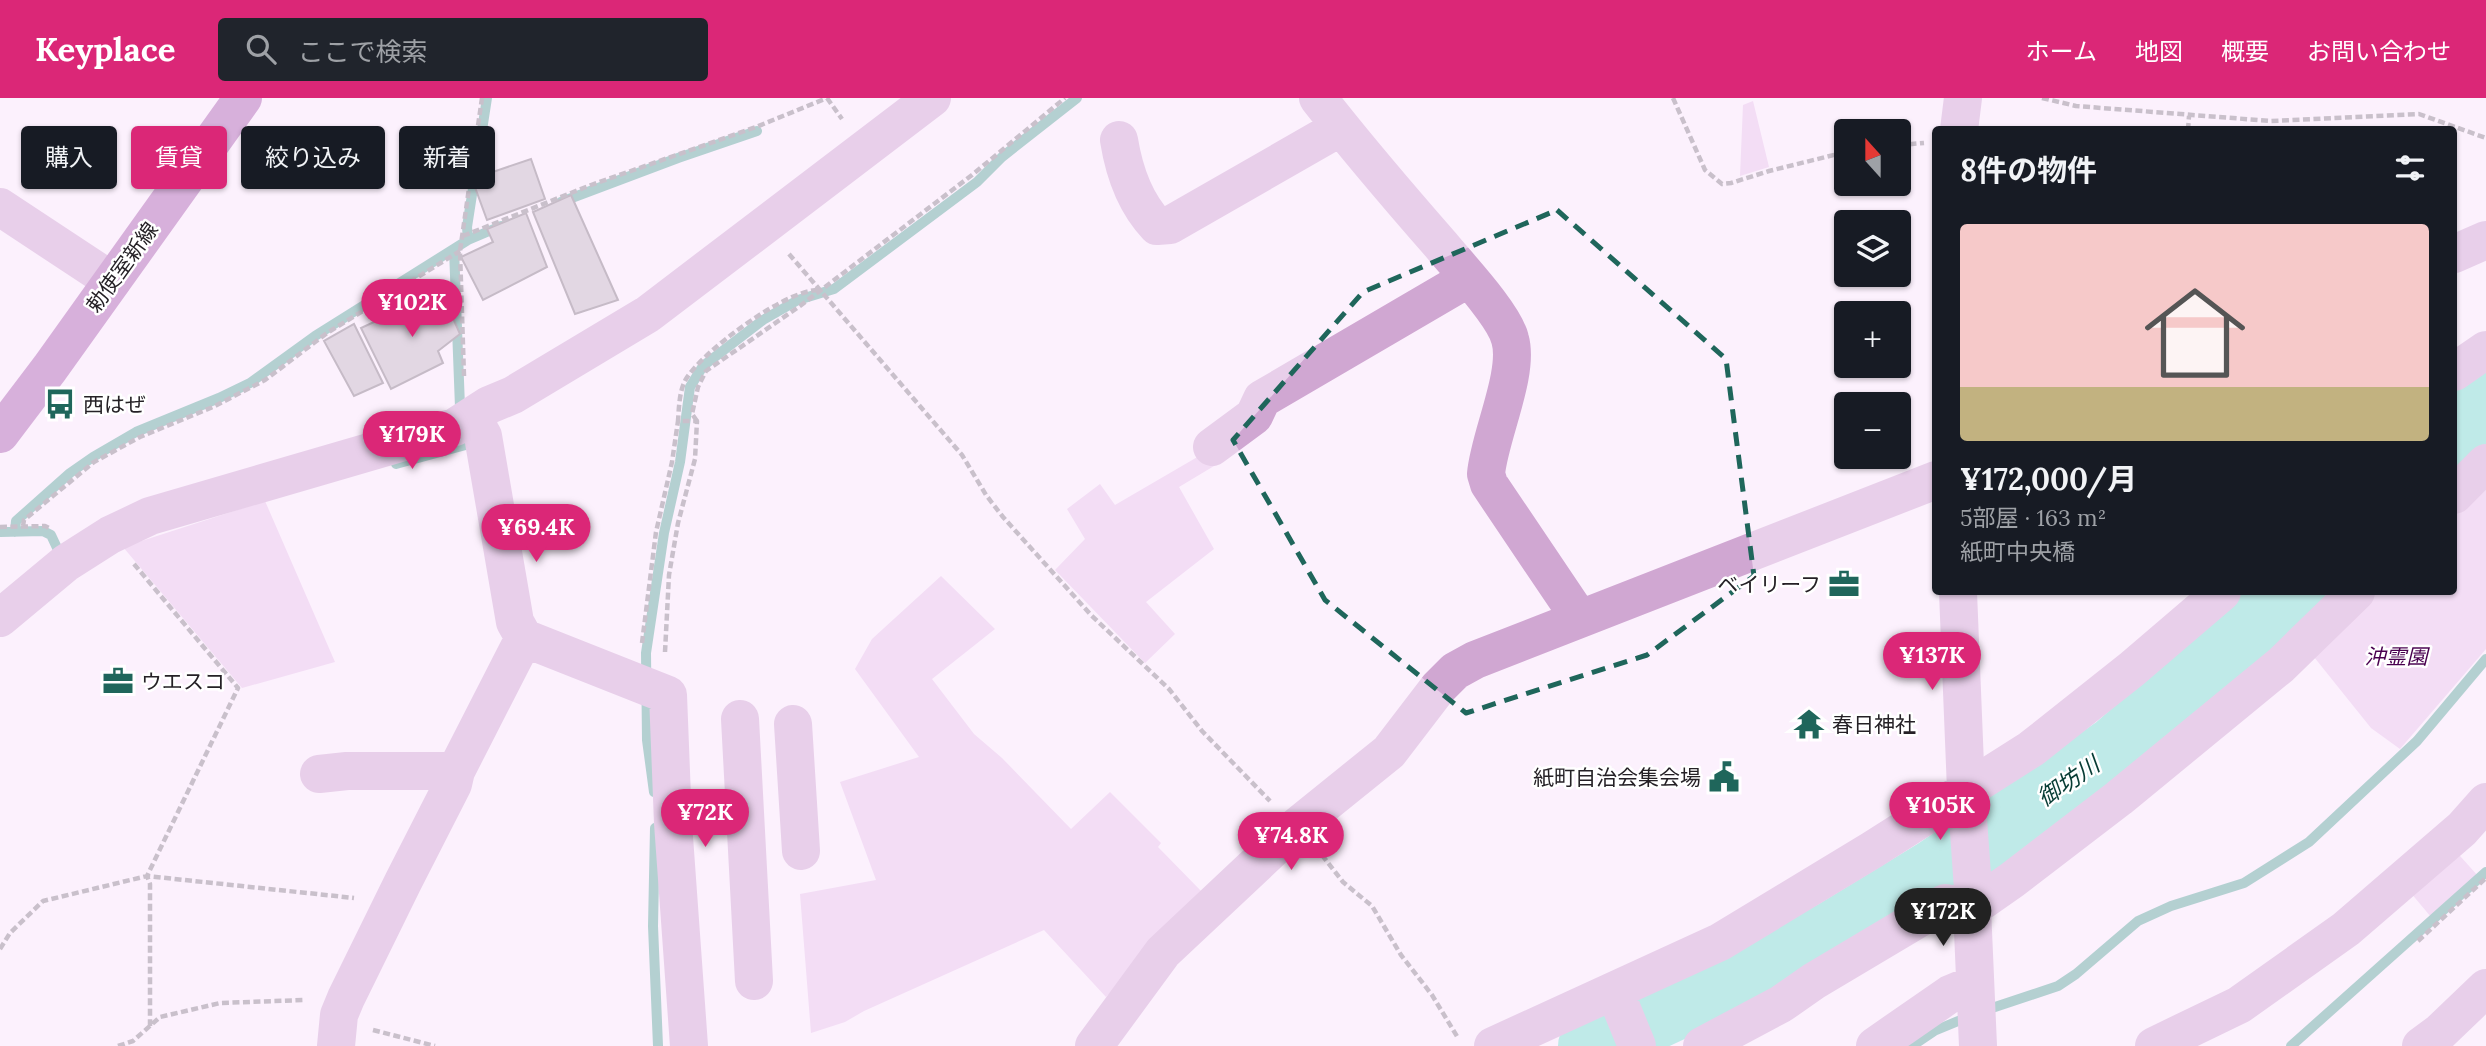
<!DOCTYPE html>
<html lang="ja">
<head>
<meta charset="utf-8">
<style>
  body { margin:0; font-family:Lora,"Noto Sans JP",serif; background:#20242c; color:#f1f3f6; height:100vh; display:flex; flex-direction:column; font-size:26px; white-space:nowrap }
  * { box-sizing:border-box; margin:0 }
  p { font-size:23px; color:#9ea1a6 }
  .icon { flex:none; width:38px; height:38px; fill:none; stroke:currentColor; stroke-width:2; stroke-linecap:round; stroke-linejoin:round }
  .map { position:relative; flex:1; overflow:hidden }
  .details { position:absolute; left:1932px; top:28px; width:525px; height:469px; display:flex; flex-direction:column; background:#171b24; border-radius:7px; box-shadow:0 2px 5px #0004 }
  .details>* { flex:none }
  .top-card { position:absolute; left:21px; top:28px; width:665px; height:63px; display:flex; gap:14px }
  .needle { width:46px; rotate:339deg }
  .buttons { position:absolute; left:1834px; top:21px; display:grid; gap:14px }
  .buttons a { display:grid; place-items:center; width:77px; height:77px; border-radius:7px; background:#171b24; box-shadow:0 2px 5px #0004; font-size:35px }
  .price { position:absolute; translate:-50% -60px; padding:0 16px; border-radius:24px; background:#db2777; color:#fff; font-size:23px; line-height:46px; filter:drop-shadow(0 2px 4px #0008) }
  .price::after { content:''; position:absolute; left:50%; top:42px; width:21px; height:16px; margin-left:-10px; background:inherit; clip-path:polygon(0 0,100% 0,50% 100%) }
  .price.selected { background:#222; color:#fff }
  ul { padding:0; list-style:none }
  li { display:grid; align-content:center; gap:14px; height:371px; padding:0 28px }
  li+li { border-top:2px solid #363941 }
  li span { display:grid; place-items:center; height:217px; border-radius:7px; color:#555 }
  li>.icon { margin-inline-start:auto }
  span .icon { width:126px; height:126px; fill:#fffc; stroke-width:1 }
  li b { font-size:30px }
  h2 { display:flex; justify-content:space-between; align-items:center; height:84px; padding:0 28px; font-size:30px }
  .chip { padding:0 24px; border-radius:7px; background:#171b24; box-shadow:0 2px 5px #0004; font-size:24px; line-height:63px }
  .chip.selected { background:#db2777; color:#fff }
  header { display:flex; align-items:center; gap:42px; box-sizing:border-box; height:98px; padding:0 35px; background:#db2777; color:#fff }
  header strong { font-size:33px }
  nav { display:flex; gap:38px; margin-inline-start:auto; font-size:24px }
  .search { width:490px; height:63px; background:#20242c; display:flex; align-items:center; gap:18px; box-sizing:border-box; padding:0 24px; border-radius:7px; color:#9ea1a6; font-size:26px }
  .map>svg:first-child { display:block }
</style>
</head>
<body>
<header>
<strong>Keyplace</strong>
<div class="search"><svg class="icon" aria-label="search" viewBox="0 0 24 24"><circle cx="10" cy="10" r="6"/><path d="M15 15l6 6"/></svg>ここで検索</div>
<nav><a>ホーム</a><a>地図</a><a>概要</a><a>お問い合わせ</a></nav>
</header>
<div class="map">
<svg width="2486" height="948" viewBox="0 0 2486 948">
  <rect width="100%" height="100%" fill="#fcf1fd"/>
  <path fill="#e9c5eb" d="M1753 3 1769 69 1740 78 1743 7Z
    M1206 354 1214 368 1179 389 1214 451 1146 504 1175 536 1145 565 1055 472 1085 441 1067 411 1100 386 1115 407Z
    M2486 377V551L2400 651 2371 630 2314 559 2368 494H2454V409Z
    M265 403 335 564 242 590 123 449Z
    M941 478 995 531 932 581 974 636 1002 660 1071 731 1110 694 1161 745 1158 749 1203 795 1106 899 1044 832 864 913 845 924 811 935 800 796 876 782 840 684 919 659 855 571 872 541Z
    M2452 749 2478 778 2431 819 2405 788Z"/>
  <g fill="none" stroke-linecap="round" stroke-linejoin="round">
    <path stroke="#5da99c" stroke-width="10" d="M561 104 678 60 757 33
      M468 142 467 129 487 0
      M454 151 460 309
      M396 366 473 345
      M0 434 43 433 51 437 58 452
      M15 434 16 423 70 375 93 359 136 334 219 300 250 285 315 238 468 142 501 128
      M654 694 647 642 646 555 664 435 680 364 690 289 703 268 763 222 798 202 834 191 977 84 1002 59 1077 0
      M655 730 653 828 658 948
      M1983 913 2058 888 2076 876 2138 823 2171 808 2244 785 2309 744 2417 643 2486 561
      M1912 948 1934 933 1968 919
      M2291 948 2486 774"/>
    <path stroke="#75e3ce" stroke-width="66" d="M2454 338 2486 306
      M1591 948 1833 836 1935 774 2117 650 2293 494"/>
  </g>
  <path fill="#c3b8c3" stroke="#857a85" stroke-width="2" d="M531 61 545 101 487 122 472 81Z
    M571 97 618 202 575 216 533 114Z
    M526 115 547 169 483 202 461 159 493 144 487 131Z
    M441 193 460 236 438 253 443 265 391 291 361 230Z
    M354 226 383 285 354 298 324 243Z"/>
  <g fill="none" stroke-linecap="round" stroke-linejoin="round">
    <path stroke="#8d868e" stroke-width="4.5" stroke-dasharray="7 3.5" stroke-linecap="butt" d="M827 0 842 21
      M1673 0 1705 72 1722 86 1731 85 1769 73 1846 54
      M2042 0 2076 8 2271 23 2419 16 2486 40
      M2188 32 2189 18
      M1899 47 1924 45
      M463 138 591 87 756 29 827 0
      M789 156 962 357 986 397 1003 419 1091 517 1169 591 1202 633 1270 703
      M464 278 460 153 482 0
      M697 323 692 316 698 289 706 273 800 208 972 77 1065 0
      M23 428 24 422 94 364 140 339 213 309 265 282 327 235 460 153
      M0 429 45 428 51 431
      M134 466 238 590 147 778 150 786V928
      M642 545 656 434 672 364 678 323
      M665 554 669 477 678 425 695 361 697 323H678C679 310 679 293 686 281 703 253 785 192 818 192
      M1322 757 1343 784 1372 808 1401 857 1432 897 1458 940
      M2418 843 2486 780
      M0 851 10 835 43 803 147 778 354 800
      M373 932 435 948
      M118 948 133 943 160 919 220 905 305 902"/>
    <path stroke="#d0a7d2" stroke-width="38" d="M1318 0C1357 50 1399 99 1441 147 1458 168 1504 216 1510 241 1520 275 1489 339 1486 376L1489 386 1580 521
      M1959 32 1963 0
      M1119 42C1124 73 1135 105 1157 128L1170 127 1341 29
      M0 109 112 183
      M2454 156 2486 142
      M2454 274 2486 252
      M472 319 483 338 515 524 524 540 668 597 673 725 689 948
      M1212 349 1254 318 1262 301 1469 180
      M2454 397 2486 365
      M1958 494 1966 692 1973 791 1972 810 1978 948
      M0 520 66 465 110 437 150 418 455 329 489 307 513 297 648 216 932 0
      M740 621 754 883
      M793 626 801 753
      M319 676 347 673H456
      M1615 894 1637 948
      M336 948 339 917 346 900 403 784 453 686 456 673 524 540
      M1094 948 1163 854 1296 729 1389 654 1438 590 1455 573 1475 562 1936 382
      M1493 948 1720 844 1872 752 2031 651 2132 571 2222 494
      M1702 948 1781 906 1814 883 1945 805 1972 810 2012 782 2119 700 2281 567 2356 494
      M1875 948 1950 896 1974 886
      M2154 948 2239 907 2346 831 2462 731 2486 704
      M2421 948 2440 934 2486 890"/>
    <path stroke="#ac62b1" stroke-width="38" d="M0 336 50 270 243 0"/>
  </g>
  <path d="M0 0H2486V948H0ZM1557 112 1726 261 1754 478 1647 557 1466 615 1325 502 1233 342 1363 194Z" fill="#fcf1fd" fill-opacity=".55" fill-rule="evenodd"/>
  <path fill="none" stroke="#1f665b" stroke-width="5" stroke-dasharray="14 9" stroke-linejoin="round" d="M1557 112 1726 261 1754 478 1647 557 1466 615 1325 502 1233 342 1363 194Z"/>
  <defs>
    <g id="bus-bare" transform="scale(2.415)"><path d="M-5-6H5V4H4V6H2V4H-2V6H-4V4H-5ZM-3.5-4V0h7V-4ZM-3.5 1.2v1.5H-2V1.2ZM2 1.2v1.5H3.5V1.2Z" fill="#1f665b" stroke="#fff" stroke-width="2.5" paint-order="stroke"/></g>
    <g id="office-bare" transform="scale(2.415)"><path d="M-6-3h4V-5.5h4V-3h4V5H-6ZM-1-4.5V-3h2v-1.5ZM-6 0V1H6V0Z" fill="#1f665b" stroke="#fff" stroke-width="2.5" paint-order="stroke"/></g>
    <g id="temple-bare" transform="scale(2.415)"><path d="M0-6L5-2H3V0L6.5 2.5H4V6H1.5V3h-3V6H-4V2.5H-6.5L-3 0V-2H-5Z" fill="#1f665b" stroke="#fff" stroke-width="2.5" paint-order="stroke"/></g>
    <g id="civic-bare" transform="scale(2.415)"><path d="M-.6-6.5H3V-4.5H.6V-3L4-1V1h2V6H-6V1h2V-1L-.6-3ZM-1.2 2.5V6h2.4V2.5Z" fill="#1f665b" stroke="#fff" stroke-width="2.5" paint-order="stroke"/></g>
  </defs>
  <g fill-rule="evenodd">
    <use href="#bus-bare" x="60" y="306"/>
    <use href="#office-bare" x="1844" y="486"/>
    <use href="#office-bare" x="118" y="583"/>
    <use href="#temple-bare" x="1809" y="626"/>
    <use href="#civic-bare" x="1724" y="679"/>
  </g>
  <g text-anchor="middle" dominant-baseline="central" stroke-width="5" stroke-linejoin="round" paint-order="stroke">
    <g font-size="21" fill="#252126" stroke="#fff">
      <text transform="translate(122 169) rotate(-54)">勅使室新線</text>
    </g>
    <g font-size="21" fill="#252126" stroke="#fff" text-anchor="start">
      <text x="83" y="306">西はぜ</text>
      <text x="1821" y="486" text-anchor="end">ベイリーフ</text>
      <text x="141" y="583">ウエスコ</text>
      <text x="1832" y="626">春日神社</text>
      <text x="1701" y="679" text-anchor="end">紙町自治会集会場</text>
    </g>
    <g font-size="21" font-style="italic" fill="#49004f" stroke="#fff">
      <text x="2396" y="558">沖霊園</text>
    </g>
    <g font-size="23" font-style="italic" fill="#063c34" stroke="#fff">
      <text transform="translate(2068 683) rotate(-34)">御坊川</text>
    </g>
  </g>
</svg>
<div class="buttons">
<a><svg class="needle" viewBox="-14 -14 28 28"><path d="M0-13l5 13h-10z" fill="#e53935"/><path d="M0 13l5-13h-10z" fill="#9ea1a6"/></svg></a>
<a><svg class="icon" aria-label="layers" viewBox="0 0 24 24"><path d="M12 4l9 5-9 5-9-5zM3 14l9 5 9-5"/></svg></a>
<a>+</a>
<a>−</a>
</div>
<b class="price" style="left:412px;top:241px">¥102K</b>
<b class="price" style="left:412px;top:373px">¥179K</b>
<b class="price" style="left:536px;top:466px">¥69.4K</b>
<b class="price" style="left:1932px;top:594px">¥137K</b>
<b class="price" style="left:1940px;top:744px">¥105K</b>
<b class="price" style="left:705px;top:751px">¥72K</b>
<b class="price" style="left:1291px;top:774px">¥74.8K</b>
<b class="price selected" style="left:1943px;top:850px">¥172K</b>
<div class="top-card">
<a class="chip">購入</a>
<a class="chip selected">賃貸</a>
<a class="chip">絞り込み</a>
<a class="chip">新着</a>
</div>
<section class="details">
<h2>8件の物件<svg class="icon" aria-label="filters" viewBox="0 0 24 24"><path d="M4 7h16M4 17h16"/><circle cx="9" cy="7" r="2"/><circle cx="15" cy="17" r="2"/></svg></h2>
<ul>
<li><span style="background:linear-gradient(#f6c9c9 75%,#c2b280 0)"><svg class="icon" aria-label="home" viewBox="0 0 24 24"><path d="M3 11l9-7 9 7M6 9v11h12V9"/></svg></span><div><b>¥172,000/月</b><p>5部屋 · 163 m²</p><p>紙町中央橋</p></div></li>
</ul>
</section>
</div>
</body>
</html>
